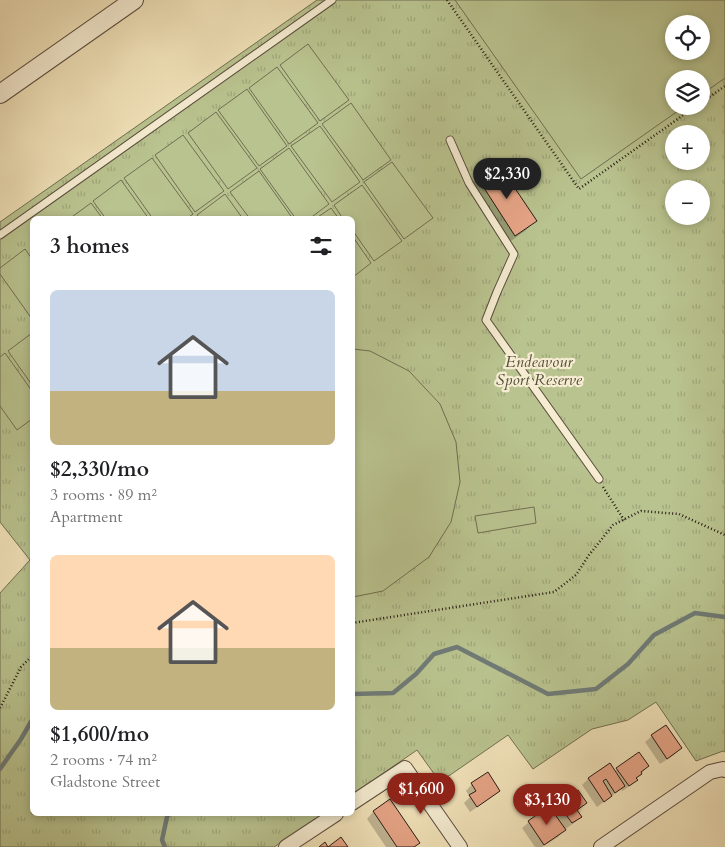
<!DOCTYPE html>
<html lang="en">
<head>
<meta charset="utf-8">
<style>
  body { margin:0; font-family:Cardo,serif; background:#f2f2f2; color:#202124; height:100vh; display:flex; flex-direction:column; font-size:19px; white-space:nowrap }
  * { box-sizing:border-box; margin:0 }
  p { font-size:16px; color:#757577 }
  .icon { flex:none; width:28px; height:28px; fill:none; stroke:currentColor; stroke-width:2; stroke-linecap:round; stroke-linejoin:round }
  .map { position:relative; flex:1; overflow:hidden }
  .side { position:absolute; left:30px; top:216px; width:325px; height:600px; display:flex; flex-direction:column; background:#fff; border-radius:8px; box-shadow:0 2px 8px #0003 }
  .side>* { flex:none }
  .fabs { position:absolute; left:665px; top:15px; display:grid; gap:10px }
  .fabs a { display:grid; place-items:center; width:45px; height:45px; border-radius:50%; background:#fff; box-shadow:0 2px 8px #0003; font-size:25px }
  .price { position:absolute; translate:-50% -42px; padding:0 11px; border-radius:18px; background:#8f2418; color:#fff; font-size:16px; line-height:32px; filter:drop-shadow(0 1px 2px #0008) }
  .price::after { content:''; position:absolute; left:50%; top:30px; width:15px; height:11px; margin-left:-8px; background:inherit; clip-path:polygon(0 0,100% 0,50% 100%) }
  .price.on { background:#222; color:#fff }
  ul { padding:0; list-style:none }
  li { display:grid; align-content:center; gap:10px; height:265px; padding:0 20px }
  li span { display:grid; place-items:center; height:155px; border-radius:8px; color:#555 }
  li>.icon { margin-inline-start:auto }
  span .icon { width:90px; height:90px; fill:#fffc; stroke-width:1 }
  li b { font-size:21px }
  h2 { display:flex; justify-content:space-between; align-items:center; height:60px; padding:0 20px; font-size:21px }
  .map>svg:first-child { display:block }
</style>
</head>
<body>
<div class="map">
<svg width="725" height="847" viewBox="0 0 725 847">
  <defs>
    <pattern id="grass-tufts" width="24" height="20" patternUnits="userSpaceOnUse" patternTransform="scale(1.25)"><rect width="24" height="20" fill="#b9c38f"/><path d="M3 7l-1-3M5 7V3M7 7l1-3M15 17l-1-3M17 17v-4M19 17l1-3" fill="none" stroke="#9fa77a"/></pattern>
  </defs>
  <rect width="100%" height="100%" fill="#f0e1b8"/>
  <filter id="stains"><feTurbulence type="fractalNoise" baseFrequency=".004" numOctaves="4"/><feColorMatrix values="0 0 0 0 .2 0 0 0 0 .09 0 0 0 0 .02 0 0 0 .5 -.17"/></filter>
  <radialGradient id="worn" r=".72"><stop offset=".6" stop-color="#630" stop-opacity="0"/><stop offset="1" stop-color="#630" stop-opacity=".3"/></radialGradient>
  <path fill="url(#grass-tufts)" stroke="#706e52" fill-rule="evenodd" d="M317 0H725V752L723 751 696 761 656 702 628 720 592 729 533 769 508 735 440 782 417 750 353 794 352 219H32V814H323L274 847H0V593L30 560 0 522V222ZM674 24H701V51H674ZM674 79H701V106H674ZM674 134H701V161H674ZM674 189H701V216H674Z"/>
  <path fill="#b9c38f" stroke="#706e52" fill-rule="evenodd" d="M455 0H725V78L701 95V79H674V106H685L581 179ZM674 24H701V51H674Z
    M308 44 349 100 320 121 280 65Z
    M277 67 318 123 289 144 249 88Z
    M247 89 287 146 259 166 218 110Z
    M351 103 391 160 363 180 322 124Z
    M216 112 257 168 228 189 188 133Z
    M320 126 360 182 332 202 291 146Z
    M183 135 224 191 195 212 155 155Z
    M289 148 329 204 309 219H296L260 169Z
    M152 158 193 214 186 219H153L124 178Z
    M392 162 433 218 404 239 364 182Z
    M259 171 293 219H250L230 192Z
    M121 180 149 219H106L93 201Z
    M362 185 402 241 374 261 353 231 352 219H343L334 205Z
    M225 194 243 219H200L197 215Z
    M91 203 103 219H69Z
    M331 208 339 219H315Z
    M353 237 371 263 353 277H352Z
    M25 249 32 259V319L0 274V268Z
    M32 333V385L8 351Z
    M353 349 370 351 409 371 440 404 456 442 460 482 451 522 429 557 383 591 353 597Z
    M5 353 32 391V419L17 430 0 406V357Z
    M534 507 536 523 478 533 475 516Z"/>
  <path fill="#0003" d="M498 165 535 221 525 231 505 245 468 188 477 178Z
    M666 726 681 748 674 755 660 764 645 742 652 736Z
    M609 765 614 772 617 769 648 766 630 786 622 791 621 789 597 807 582 785 588 779Z
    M472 784 499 790 492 797 470 812 464 803 470 797 466 791Z
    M390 801 418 843 414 847H386L367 819 373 812Z
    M585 803 576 811 580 817 574 823 564 830 558 837 542 847H535L522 828 529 822 549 808 552 812 559 805Z"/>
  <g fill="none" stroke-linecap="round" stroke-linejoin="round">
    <path stroke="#6f7b77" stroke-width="4.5" d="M352 694 393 693 416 674 434 654 457 647 548 694 596 689 628 664 654 635 695 613 725 617
      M0 769 21 739 32 720
      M165 847 162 840 167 817 169 814"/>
  </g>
  <path fill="#e5a486" stroke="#281a15" d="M498 163 537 221 515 236 477 177Z
    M666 725 682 748 667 759 651 735Z
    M639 752 649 766 641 772 642 774 636 778 638 780 629 786 616 768Z
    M610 763 625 786 615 793 606 779 603 781 612 796 604 802 588 778Z
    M488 772 500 791 477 807 469 795 476 791 471 783Z
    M578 790 587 803 577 810 582 817 572 823 558 804Z
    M390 799 420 843 414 847H397L373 811Z
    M549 806 566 830 544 845 528 821Z
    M341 837 348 847H319L325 842 328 847Z"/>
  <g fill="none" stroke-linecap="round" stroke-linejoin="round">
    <g stroke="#5a4c3e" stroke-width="9">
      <path id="service" d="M450 140 469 183 514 254 497 292 486 320 599 479
        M0 235 332 0"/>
    </g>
    <g stroke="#5a4c3e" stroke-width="16">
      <path id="minor" d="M352 803 405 768 460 847
        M286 847 336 814
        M601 847 710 772 723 769 725 770"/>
    </g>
    <g stroke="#5a4c3e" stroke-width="20">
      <path id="tertiary" d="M0 94 134 0"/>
    </g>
    <path stroke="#281a15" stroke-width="2.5" stroke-dasharray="1 2.5" stroke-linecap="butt" d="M447 0 579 189 696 106
      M701 103 725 86
      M603 487 624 520
      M352 623 554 592 576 575 589 555 613 525 641 511 679 514 725 535
      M0 708 21 667 32 656"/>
    <use href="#service" stroke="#f5ecd1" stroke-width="7"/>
    <use href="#minor" stroke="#f5ecd1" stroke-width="14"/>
    <use href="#tertiary" stroke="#f5ecd1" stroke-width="18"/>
  </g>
  <g text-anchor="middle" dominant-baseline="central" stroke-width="4.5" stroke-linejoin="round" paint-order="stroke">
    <g font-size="16" font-style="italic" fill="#544d3a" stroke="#f5ecd1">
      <text x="539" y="362">Endeavour<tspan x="539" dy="18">Sport Reserve</tspan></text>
    </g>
  </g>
  <rect width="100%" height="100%" filter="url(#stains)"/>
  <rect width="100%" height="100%" fill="url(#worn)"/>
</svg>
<div class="fabs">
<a><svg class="icon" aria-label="locate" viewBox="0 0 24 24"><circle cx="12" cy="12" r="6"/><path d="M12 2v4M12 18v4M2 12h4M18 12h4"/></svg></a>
<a><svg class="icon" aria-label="layers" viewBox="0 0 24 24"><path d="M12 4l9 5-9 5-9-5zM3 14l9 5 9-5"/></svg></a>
<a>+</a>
<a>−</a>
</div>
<b class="price on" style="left:507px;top:200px">$2,330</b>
<b class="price" style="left:421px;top:815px">$1,600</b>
<b class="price" style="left:547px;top:826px">$3,130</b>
<section class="side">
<h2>3 homes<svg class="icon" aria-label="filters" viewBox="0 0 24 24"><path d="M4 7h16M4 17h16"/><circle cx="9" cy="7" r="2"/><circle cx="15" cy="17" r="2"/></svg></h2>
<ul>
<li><span style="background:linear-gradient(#c9d6e8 65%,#c2b280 0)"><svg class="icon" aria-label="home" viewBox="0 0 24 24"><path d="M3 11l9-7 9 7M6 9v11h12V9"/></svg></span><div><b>$2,330/mo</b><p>3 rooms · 89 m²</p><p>Apartment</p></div></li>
<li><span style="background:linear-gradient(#ffd9b3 60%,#c2b280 0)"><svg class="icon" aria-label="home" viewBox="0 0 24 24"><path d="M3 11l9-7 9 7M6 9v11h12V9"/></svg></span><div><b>$1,600/mo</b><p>2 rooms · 74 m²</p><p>Gladstone Street</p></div></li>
</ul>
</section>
</div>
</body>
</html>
